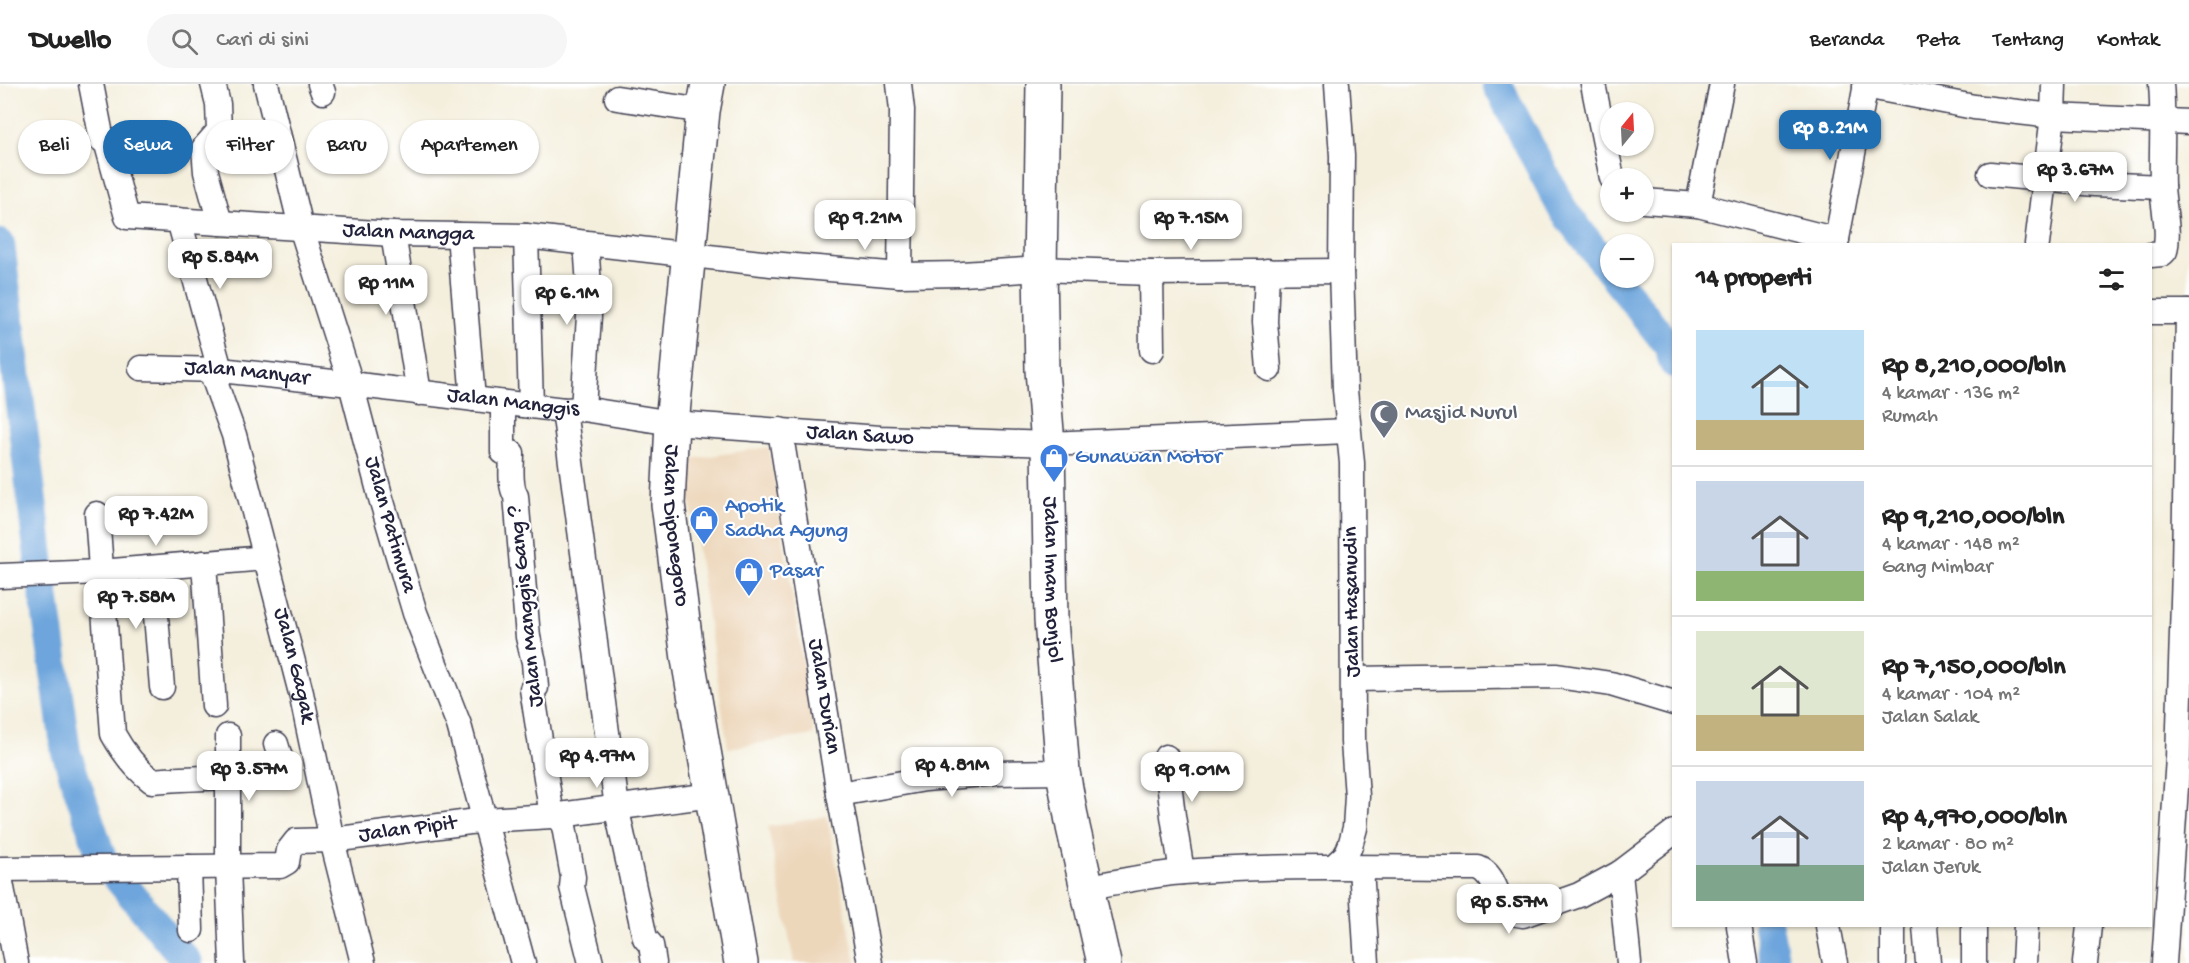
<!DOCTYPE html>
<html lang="id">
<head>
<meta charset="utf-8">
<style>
  body { margin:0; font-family:"Gochi Hand",sans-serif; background:#f6f6f6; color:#222; height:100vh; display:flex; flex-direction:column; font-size:22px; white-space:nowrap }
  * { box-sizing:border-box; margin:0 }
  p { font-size:20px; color:#767676 }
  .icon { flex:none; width:33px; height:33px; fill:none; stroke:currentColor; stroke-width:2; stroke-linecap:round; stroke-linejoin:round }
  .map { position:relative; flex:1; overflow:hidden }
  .details { position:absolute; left:1672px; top:159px; width:480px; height:684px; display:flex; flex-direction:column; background:#fff; border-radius:0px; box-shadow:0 2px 4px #0004 }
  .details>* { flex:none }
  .top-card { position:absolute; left:18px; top:36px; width:570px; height:54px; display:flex; gap:12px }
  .needle { width:39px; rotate:18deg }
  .fabs { position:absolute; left:1600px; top:18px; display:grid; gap:12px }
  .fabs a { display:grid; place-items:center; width:54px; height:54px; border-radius:50%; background:#fff; box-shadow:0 2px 4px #0004; font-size:30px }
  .price { position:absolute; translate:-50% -51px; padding:0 14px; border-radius:12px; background:#fff; color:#222; font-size:20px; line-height:39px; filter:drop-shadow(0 2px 3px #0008) }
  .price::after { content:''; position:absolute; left:50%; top:36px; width:18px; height:14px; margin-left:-9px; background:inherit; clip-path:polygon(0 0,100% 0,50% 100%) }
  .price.on { background:#1f6fb2; color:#fff }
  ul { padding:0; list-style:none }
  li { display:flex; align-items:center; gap:18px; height:150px; padding:0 24px }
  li+li { border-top:2px solid #e0e0e0 }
  li span { display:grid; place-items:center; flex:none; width:168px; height:120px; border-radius:0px; color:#555 }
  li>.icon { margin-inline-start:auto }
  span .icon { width:72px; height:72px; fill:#fffc; stroke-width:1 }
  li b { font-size:26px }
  h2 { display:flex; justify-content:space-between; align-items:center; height:72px; padding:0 24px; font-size:26px }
  .tag { padding:0 21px; border-radius:27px; background:#fff; box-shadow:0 2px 4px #0004; font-size:21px; line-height:54px }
  .tag.on { background:#1f6fb2; color:#fff }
  header { display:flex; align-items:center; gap:36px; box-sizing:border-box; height:84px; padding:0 30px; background:#fff; border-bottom:2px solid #e0e0e0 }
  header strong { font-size:28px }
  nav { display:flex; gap:33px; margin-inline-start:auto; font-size:21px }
  .search { width:420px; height:54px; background:#f6f6f6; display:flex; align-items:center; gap:15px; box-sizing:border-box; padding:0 21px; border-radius:33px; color:#767676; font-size:22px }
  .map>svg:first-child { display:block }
</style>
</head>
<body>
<header>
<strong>Dwello</strong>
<div class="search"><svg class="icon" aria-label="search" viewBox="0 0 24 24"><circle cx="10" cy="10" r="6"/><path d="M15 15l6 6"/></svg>Cari di sini</div>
<nav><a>Beranda</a><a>Peta</a><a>Tentang</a><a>Kontak</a></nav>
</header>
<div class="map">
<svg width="2189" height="879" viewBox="0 0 2189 879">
  <rect width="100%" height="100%" fill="#fff"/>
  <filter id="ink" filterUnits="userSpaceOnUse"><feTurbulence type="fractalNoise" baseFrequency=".0167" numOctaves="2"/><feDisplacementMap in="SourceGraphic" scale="12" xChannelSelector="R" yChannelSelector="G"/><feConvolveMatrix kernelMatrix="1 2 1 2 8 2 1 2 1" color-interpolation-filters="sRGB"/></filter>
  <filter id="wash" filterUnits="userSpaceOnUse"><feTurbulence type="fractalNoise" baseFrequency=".008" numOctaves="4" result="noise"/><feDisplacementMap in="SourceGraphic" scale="24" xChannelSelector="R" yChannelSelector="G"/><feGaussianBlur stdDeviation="1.35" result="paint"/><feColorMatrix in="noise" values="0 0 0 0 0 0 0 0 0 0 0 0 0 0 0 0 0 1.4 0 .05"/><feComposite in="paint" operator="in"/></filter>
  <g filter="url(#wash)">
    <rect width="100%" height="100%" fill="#f4efdd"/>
    <path fill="#edd7bb" d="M769 363 814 651 728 664 684 376Z
      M827 732 856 879H794L768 743Z"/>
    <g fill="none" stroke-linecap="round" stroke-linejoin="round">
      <path stroke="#6da5dc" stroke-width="30" d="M1497 0 1563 126 1611 188
        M0 160 40 481 66 668 102 775 188 879
        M1615 194 1668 261 1674 279
        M1768 842 1775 879"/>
    </g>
  </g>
  <g filter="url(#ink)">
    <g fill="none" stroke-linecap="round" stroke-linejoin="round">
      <g stroke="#424153" stroke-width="27">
        <g id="minor">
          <path id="s1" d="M91 0 102 56 106 57 127 133 393 150 526 152 771 180 900 191 962 190 1040 185 1151 189 1341 187"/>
          <path d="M213 0 218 20 219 47 204 64 206 88 220 139"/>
          <path id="s2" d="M266 0 301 143 351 300 380 411 415 529 459 641 523 879"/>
          <path d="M320 0 323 8"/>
          <path d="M899 0 902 26 900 191"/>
          <path d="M1593 0 1612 94"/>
          <path d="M1865 2 1974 23 2053 32 2189 38"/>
          <path d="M617 14 703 27"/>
          <path d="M1990 90 2095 100 2162 103"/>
          <path d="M1644 117 1698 121 1837 156"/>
          <path d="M1698 121 1722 0"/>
          <path d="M179 136 220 286"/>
          <path d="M393 150 419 309"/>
          <path d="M459 151 473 315"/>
          <path d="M526 152 531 321"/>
          <path d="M1836 160 1866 0"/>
          <path d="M2037 160 2053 32 2054 0"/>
          <path d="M2151 171 2162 170 2165 167C2170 147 2163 123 2162 102 2161 68 2164 34 2161 0"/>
          <path d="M1267 187 1265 238 1269 285"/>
          <path d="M1151 189 1152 266"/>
          <path d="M2151 228H2189"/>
          <path id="s3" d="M141 284 220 286 351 300 564 326 583 325 672 339 880 354 1048 360 1348 347"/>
          <path id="s4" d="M211 287 234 351 301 609 332 756 363 879"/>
          <path d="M503 319V368L512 369C512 383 509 401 516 412L528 553 534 578 536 603 532 605 552 732"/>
          <path d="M583 325 590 216 586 159"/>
          <path d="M564 326 618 731 645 854 651 861 654 879"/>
          <path id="s5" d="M780 346 839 710 870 879"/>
          <path d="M97 430 113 650C123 668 135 684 152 697 193 693 235 694 276 691 286 684 279 671 276 660"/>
          <path d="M204 479 214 622"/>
          <path d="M152 484 162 603"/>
          <path d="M0 492 101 488 265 474"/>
          <path d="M1354 595 1557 592 1611 600 1674 619"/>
          <path d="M228 652V784L232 879"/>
          <path d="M1166 673 1173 732 1182 788"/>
          <path d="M839 710 925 695 995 689 1063 688"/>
          <path d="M562 731 573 793 572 803 591 879"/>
          <path d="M1334 782 1346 771 1350 762 1355 744 1357 712 1353 658 1352 379 1345 306 1341 187 1342 72 1337 0"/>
          <path d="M189 783 191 846"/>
          <path d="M1361 784 1367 879"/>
          <path id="s6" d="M0 785 280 782 287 778 289 766 296 757 332 756 485 736 552 732 712 711"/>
          <path d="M1620 789 1629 879"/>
          <path d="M0 793 16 879"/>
          <path d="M1088 803C1120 798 1152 790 1184 788 1281 780 1380 784 1478 784 1502 793 1492 829 1523 831L1579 811 1620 789 1674 748"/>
          <path d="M1739 842 1745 879"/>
          <path d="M1828 842 1835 879"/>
          <path d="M1925 842 1928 879"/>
          <path d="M1893 879V842"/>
          <path d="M1974 879V842"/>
          <path d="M2024 879 2026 842"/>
          <path d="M2085 879 2089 842"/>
          <path d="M2164 879 2178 674 2184 486 2188 228"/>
        </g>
      </g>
      <g stroke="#424153" stroke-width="36">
        <g id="highway">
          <path id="s7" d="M708 0 703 27 672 339 668 420 688 575 741 879"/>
          <path id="s8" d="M1043 0 1040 185 1042 286 1048 360 1051 536 1063 688 1073 743 1104 879"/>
        </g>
      </g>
      <use href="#minor" stroke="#fff" stroke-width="24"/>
      <use href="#highway" stroke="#fff" stroke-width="33"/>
    </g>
  </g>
  <defs>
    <g id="mosque-pin" transform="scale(1.5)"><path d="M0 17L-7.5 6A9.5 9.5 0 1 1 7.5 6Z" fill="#6b7280" stroke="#fff"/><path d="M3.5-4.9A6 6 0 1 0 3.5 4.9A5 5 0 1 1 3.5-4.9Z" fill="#fff"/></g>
    <g id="shop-pin" transform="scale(1.5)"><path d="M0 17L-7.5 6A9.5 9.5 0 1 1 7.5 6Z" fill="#3f7fe0" stroke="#fff"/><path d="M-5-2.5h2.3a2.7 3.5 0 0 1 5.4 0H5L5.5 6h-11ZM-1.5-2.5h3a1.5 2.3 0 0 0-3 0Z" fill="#fff"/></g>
  </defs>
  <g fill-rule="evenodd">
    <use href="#mosque-pin" x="1384" y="330"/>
    <use href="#shop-pin" x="1054" y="374"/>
    <use href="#shop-pin" x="704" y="436"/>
    <use href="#shop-pin" x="749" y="488"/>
  </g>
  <g text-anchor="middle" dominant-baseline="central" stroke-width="4.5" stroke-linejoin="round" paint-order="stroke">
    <g font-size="22" fill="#22223b" stroke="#fff">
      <text stroke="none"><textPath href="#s1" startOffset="422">Jalan Mangga</textPath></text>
      <text stroke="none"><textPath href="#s3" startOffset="106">Jalan Manyar</textPath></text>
      <text stroke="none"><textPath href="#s3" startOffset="374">Jalan Manggis</textPath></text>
      <text stroke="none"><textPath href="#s3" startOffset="723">Jalan Sawo</textPath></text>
      <text stroke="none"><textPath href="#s2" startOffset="458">Jalan Patimura</textPath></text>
      <text stroke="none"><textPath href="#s7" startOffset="444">Jalan Diponegoro</textPath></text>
      <text stroke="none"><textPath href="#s8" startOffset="496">Jalan Imam Bonjol</textPath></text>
      <text transform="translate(1353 518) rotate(-91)">Jalan Hasanudin</text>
      <text transform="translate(527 522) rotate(-96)">Jalan Manggis Gang ?</text>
      <text stroke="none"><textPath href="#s4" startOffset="306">Jalan Gagak</textPath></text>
      <text stroke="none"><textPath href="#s5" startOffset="270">Jalan Durian</textPath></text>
      <text stroke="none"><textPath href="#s6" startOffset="424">Jalan Pipit</textPath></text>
    </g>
    <g font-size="22" fill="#5b616d" stroke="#fff" text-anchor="start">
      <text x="1405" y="330">Masjid Nurul</text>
    </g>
    <g font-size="22" fill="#366cbe" stroke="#fff" text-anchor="start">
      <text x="1075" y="374">Gunawan Motor</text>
      <text x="725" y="423">Apotik<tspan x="725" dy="25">Sadha Agung</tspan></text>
      <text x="770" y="488">Pasar</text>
    </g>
  </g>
</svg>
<div class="fabs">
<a><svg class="needle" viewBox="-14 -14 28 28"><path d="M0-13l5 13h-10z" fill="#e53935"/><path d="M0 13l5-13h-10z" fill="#767676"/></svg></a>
<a>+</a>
<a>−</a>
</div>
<b class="price on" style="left:1830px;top:77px">Rp 8.21M</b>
<b class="price" style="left:2075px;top:119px">Rp 3.67M</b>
<b class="price" style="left:865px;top:167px">Rp 9.21M</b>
<b class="price" style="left:1191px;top:167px">Rp 7.15M</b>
<b class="price" style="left:220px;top:206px">Rp 5.84M</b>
<b class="price" style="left:386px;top:232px">Rp 11M</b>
<b class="price" style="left:567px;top:242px">Rp 6.1M</b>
<b class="price" style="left:156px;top:463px">Rp 7.42M</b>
<b class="price" style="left:136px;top:546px">Rp 7.58M</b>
<b class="price" style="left:597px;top:705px">Rp 4.97M</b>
<b class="price" style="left:952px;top:714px">Rp 4.81M</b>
<b class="price" style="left:249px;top:718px">Rp 3.57M</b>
<b class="price" style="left:1192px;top:719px">Rp 9.01M</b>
<b class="price" style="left:1509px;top:851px">Rp 5.57M</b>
<div class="top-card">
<a class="tag">Beli</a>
<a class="tag on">Sewa</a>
<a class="tag">Filter</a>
<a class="tag">Baru</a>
<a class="tag">Apartemen</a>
</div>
<section class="details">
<h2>14 properti<svg class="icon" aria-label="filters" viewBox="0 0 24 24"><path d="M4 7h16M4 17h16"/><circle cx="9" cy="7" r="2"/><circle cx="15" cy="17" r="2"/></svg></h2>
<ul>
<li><span style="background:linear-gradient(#bfe0f5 75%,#c2b280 0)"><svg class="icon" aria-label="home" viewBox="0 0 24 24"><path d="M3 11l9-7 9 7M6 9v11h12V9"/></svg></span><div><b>Rp 8,210,000/bln</b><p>4 kamar · 136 m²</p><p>Rumah</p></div></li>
<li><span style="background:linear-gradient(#c9d6e8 75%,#8fb573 0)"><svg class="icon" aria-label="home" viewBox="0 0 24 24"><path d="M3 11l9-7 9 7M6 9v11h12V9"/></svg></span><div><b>Rp 9,210,000/bln</b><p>4 kamar · 148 m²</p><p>Gang Mimbar</p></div></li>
<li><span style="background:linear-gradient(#dfe7d0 70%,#c2b280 0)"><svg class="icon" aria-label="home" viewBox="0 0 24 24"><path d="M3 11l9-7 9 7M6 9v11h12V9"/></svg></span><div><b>Rp 7,150,000/bln</b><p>4 kamar · 104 m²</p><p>Jalan Salak</p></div></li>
<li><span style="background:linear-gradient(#c9d6e8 70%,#7fa58c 0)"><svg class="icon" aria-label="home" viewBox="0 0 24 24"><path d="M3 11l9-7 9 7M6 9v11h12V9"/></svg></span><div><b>Rp 4,970,000/bln</b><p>2 kamar · 80 m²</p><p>Jalan Jeruk</p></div></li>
</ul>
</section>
</div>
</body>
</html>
